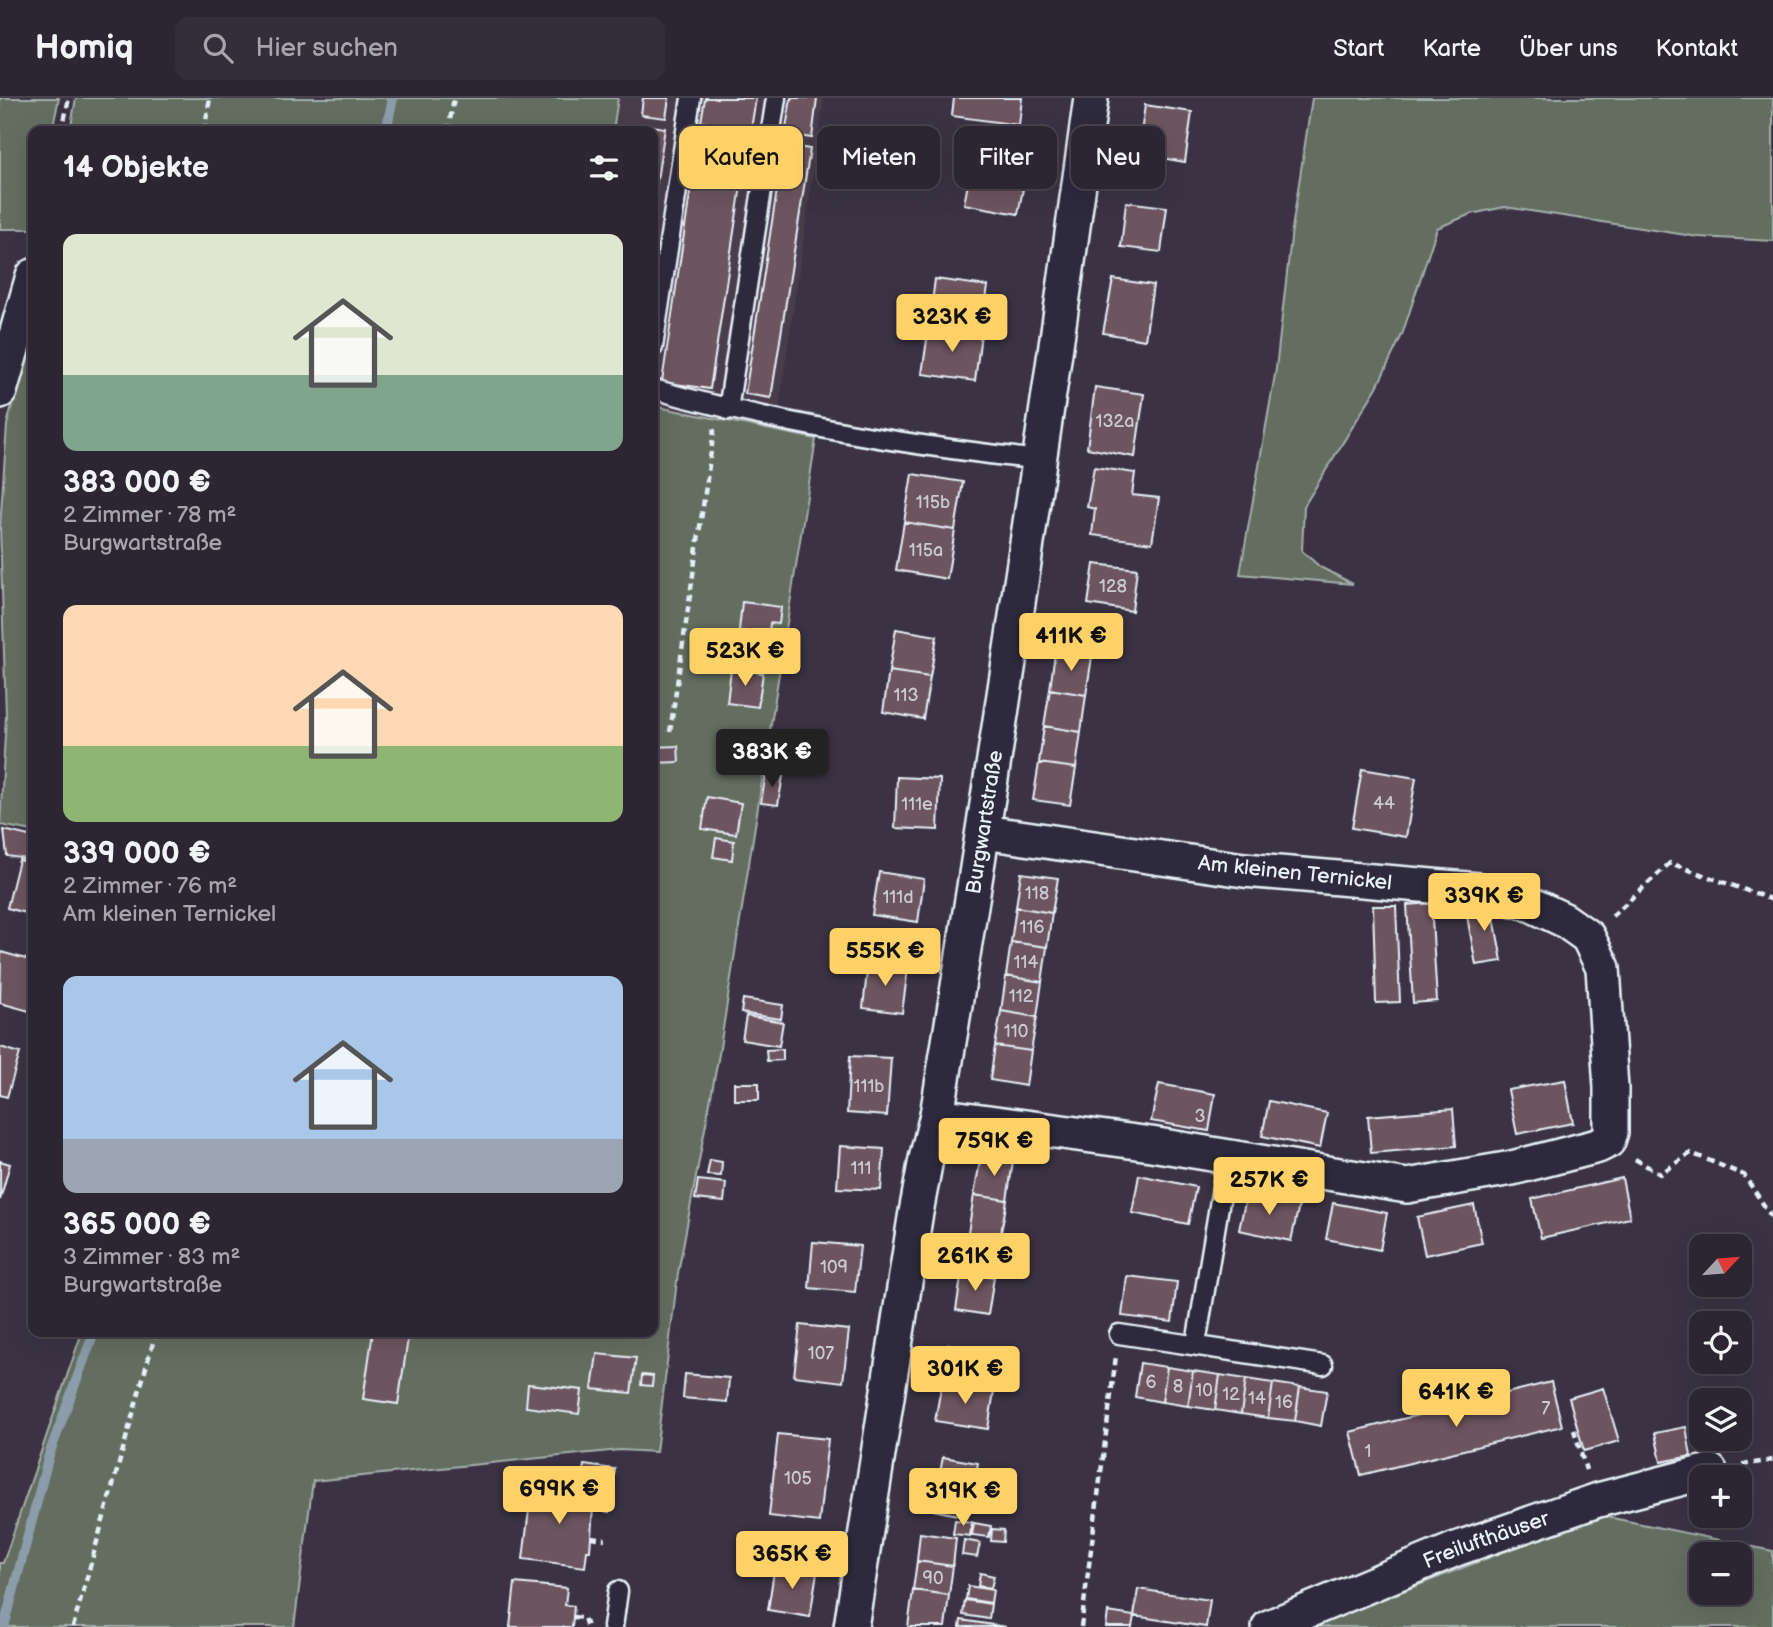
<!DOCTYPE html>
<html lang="de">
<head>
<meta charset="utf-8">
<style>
  body { margin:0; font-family:"Balsamiq Sans",sans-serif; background:#342e3b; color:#f1f3f6; height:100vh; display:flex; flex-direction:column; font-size:26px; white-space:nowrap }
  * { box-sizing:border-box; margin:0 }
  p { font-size:23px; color:#a6a5ac }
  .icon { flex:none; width:38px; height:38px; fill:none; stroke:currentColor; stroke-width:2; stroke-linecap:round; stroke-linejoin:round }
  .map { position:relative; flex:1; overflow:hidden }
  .sheet { position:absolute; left:28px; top:28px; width:630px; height:1211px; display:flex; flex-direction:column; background:#2c2633; border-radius:14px; box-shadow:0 7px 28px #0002,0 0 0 2px #48434e }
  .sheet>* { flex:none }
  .banner { position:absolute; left:679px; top:28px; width:665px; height:63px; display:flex; gap:14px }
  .needle { width:46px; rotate:64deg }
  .tools { position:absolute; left:1689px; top:1136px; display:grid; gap:14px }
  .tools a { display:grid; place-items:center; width:63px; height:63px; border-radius:14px; background:#2c2633; box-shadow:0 7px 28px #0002,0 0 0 2px #48434e; font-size:35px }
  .price { position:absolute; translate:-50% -60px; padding:0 16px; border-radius:7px; background:#ffd166; color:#111; font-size:23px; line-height:46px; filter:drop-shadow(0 2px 4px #0008) }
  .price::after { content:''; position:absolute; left:50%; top:42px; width:21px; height:16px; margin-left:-10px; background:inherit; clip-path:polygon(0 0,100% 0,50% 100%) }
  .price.on { background:#222; color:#fff }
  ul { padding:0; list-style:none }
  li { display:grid; align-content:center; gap:14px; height:371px; padding:0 35px }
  li span { display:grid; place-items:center; height:217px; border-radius:14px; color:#555 }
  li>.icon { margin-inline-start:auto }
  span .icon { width:126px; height:126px; fill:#fffc; stroke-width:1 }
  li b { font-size:30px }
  h2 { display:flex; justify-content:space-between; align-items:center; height:84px; padding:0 35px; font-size:30px }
  .tag { padding:0 24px; border-radius:14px; background:#2c2633; box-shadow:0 7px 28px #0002,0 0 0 2px #48434e; font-size:24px; line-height:63px }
  .tag.on { background:#ffd166; color:#111 }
  header { display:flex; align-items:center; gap:42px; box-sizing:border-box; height:98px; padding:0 35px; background:#2c2633; border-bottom:2px solid #48434e }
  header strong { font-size:33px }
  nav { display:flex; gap:38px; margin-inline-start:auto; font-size:24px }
  .search { width:490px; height:63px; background:#342e3b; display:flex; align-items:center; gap:18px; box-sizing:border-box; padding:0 24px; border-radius:14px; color:#a6a5ac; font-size:26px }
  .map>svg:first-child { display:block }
</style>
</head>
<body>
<header>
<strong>Homiq</strong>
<div class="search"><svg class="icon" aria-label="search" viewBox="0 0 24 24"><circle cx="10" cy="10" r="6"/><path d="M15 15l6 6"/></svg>Hier suchen</div>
<nav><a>Start</a><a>Karte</a><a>Über uns</a><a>Kontakt</a></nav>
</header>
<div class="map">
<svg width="1773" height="1529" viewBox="0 0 1773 1529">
  <rect width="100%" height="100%" fill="#3b3344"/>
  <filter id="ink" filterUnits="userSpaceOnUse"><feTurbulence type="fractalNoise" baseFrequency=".0143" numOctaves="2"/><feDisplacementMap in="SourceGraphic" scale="14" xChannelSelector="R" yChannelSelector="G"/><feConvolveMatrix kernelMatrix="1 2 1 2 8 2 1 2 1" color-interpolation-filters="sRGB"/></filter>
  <g filter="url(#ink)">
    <path fill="#4a3d4c" d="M618 0H824L779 309 820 316 816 341 653 308V33H613Z"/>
    <path fill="#646e61" stroke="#a6b0ac" stroke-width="2" fill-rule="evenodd" d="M0 0H59L52 33H33V131H0Z
      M76 0H618L613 33H70Z
      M1312 0H1773V143L1699 139 1505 109 1471 116 1437 130 1402 237 1377 289 1304 408 1302 453 1320 469 1353 486 1240 476 1276 271 1292 131Z
      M33 224V733L0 727 6 618 0 429 7 327Z
      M653 308 816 341 719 956 678 1175 656 1354 620 1352 313 1383 294 1529H0V1465H3L82 1234H653Z
      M1598 1417 1773 1453V1529H1311ZM1701 1456H1740V1494H1701Z"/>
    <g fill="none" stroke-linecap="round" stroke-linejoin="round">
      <path stroke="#8b9dab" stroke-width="10" d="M386 33 393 0
        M4 1529 49 1357 94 1234"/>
    </g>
    <path fill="#6d555f" stroke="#e8f1f8" stroke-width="2" d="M643 0H669L666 20 641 17Z
      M705 0H756L751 31 701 24Z
      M791 0H817L812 40 785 36Z
      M954 0H1022L1019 27 952 18Z
      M1145 7 1192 14 1185 64 1138 56Z
      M640 26 665 30 653 108V33H638Z
      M699 35 748 42 710 291 662 284Z
      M784 47 810 51 771 300 745 296Z
      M973 61 1008 68 1005 88 1023 91 1018 116 964 106Z
      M1126 104 1167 109 1161 154 1121 149Z
      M935 181 988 188 981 236 929 228Z
      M1113 181 1153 187 1145 242 1103 235Z
      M929 228 981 236 975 283 922 276Z
      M1095 289 1144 296 1135 359 1087 350Z
      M1094 369 1135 375 1132 397 1159 400 1152 445 1092 437 1095 411 1087 409Z
      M912 376 963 384 955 432 904 424Z
      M904 424 955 432 947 481 896 472Z
      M1094 466 1137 471 1132 513 1088 506Z
      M742 504 781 509 779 526 770 525 769 536 739 533Z
      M896 531 937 538 930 579 889 573Z
      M1055 555 1092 559 1086 597 1050 591Z
      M731 571 763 575 758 609 727 605Z
      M889 573 930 579 923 621 883 614Z
      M1050 591 1086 597 1081 634 1044 628Z
      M1044 628 1081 634 1076 670 1039 665Z
      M678 648 679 664 654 665 653 649Z
      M1039 665 1076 670 1070 707 1033 702Z
      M1362 671 1416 680 1406 739 1352 730Z
      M766 675 783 678 778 707 761 705Z
      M897 679 940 681 938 732 895 730Z
      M707 699 741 705 736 736 702 731Z
      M4 732 33 739V762L7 758Z
      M716 740 734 743 732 762 713 759Z
      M19 762 33 765V817L7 810Z
      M879 774 924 781 918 824 872 817Z
      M1021 775 1058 780 1052 815 1016 809Z
      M1491 803 1502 863 1476 867 1465 807Z
      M1431 805 1437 903 1413 905 1407 807Z
      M1373 808H1396L1400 904 1376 905Z
      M1016 809 1052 815 1047 849 1011 844Z
      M1011 844 1047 849 1042 884 1006 878Z
      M1 854 33 863V914L0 905Z
      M868 865 908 870 902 915 863 910Z
      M1006 878 1042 884 1037 919 1001 913Z
      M743 901 783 907 781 921 741 915Z
      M1001 913 1037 919 1031 953 995 948Z
      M746 918 783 924 779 948 742 942Z
      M995 948 1031 953 1026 988 990 982Z
      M0 949 20 955 7 999 0 997Z
      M783 951V962L767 963 766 952Z
      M850 958 891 960 887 1018 847 1015Z
      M1565 982 1573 1025 1517 1036 1508 992Z
      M734 985H759V1002H734Z
      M1159 986 1215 996 1209 1033 1151 1023Z
      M1269 1003 1327 1015 1320 1050 1262 1038Z
      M1453 1011 1456 1048 1371 1055 1368 1018Z
      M840 1048 884 1051 881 1092 837 1090Z
      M981 1058 1013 1064 1007 1102 974 1097Z
      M710 1062 722 1064 721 1078 707 1077Z
      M0 1063 10 1066 0 1102Z
      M1139 1077 1196 1089 1188 1126 1132 1115Z
      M1622 1080 1630 1120 1541 1140 1532 1101Z
      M698 1082 726 1085 724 1104 695 1101Z
      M1247 1095 1299 1107 1291 1143 1239 1132Z
      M974 1097 1007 1102 1000 1140 968 1135Z
      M1333 1105 1387 1115 1380 1152 1326 1141Z
      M1474 1107 1482 1145 1425 1157 1417 1119Z
      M968 1135 1000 1140 994 1179 962 1173Z
      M813 1144 860 1148 855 1194 809 1190Z
      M962 1173 994 1179 988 1217 956 1212Z
      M1127 1178 1177 1184 1172 1224 1122 1218Z
      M800 1227 849 1232 843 1284 794 1278Z
      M373 1234H409L398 1306 363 1301Z
      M948 1246 1000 1254 994 1293 942 1284Z
      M597 1256 636 1260 631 1295 592 1291Z
      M1140 1265 1167 1269 1162 1304 1135 1299Z
      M1167 1269 1193 1273 1188 1308 1162 1304Z
      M1193 1273 1220 1277 1215 1312 1188 1308Z
      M685 1276 729 1280 727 1304 683 1300Z
      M642 1277 653 1278 652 1288 641 1287Z
      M1220 1277 1246 1281 1241 1316 1215 1312Z
      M1246 1281 1273 1285 1268 1320 1241 1316Z
      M942 1284 994 1293 988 1331 935 1323Z
      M1551 1284 1562 1328 1361 1377 1350 1334Z
      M1273 1285 1300 1289 1295 1323 1268 1320Z
      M528 1286 582 1292 579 1316 526 1309Z
      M1300 1289 1327 1293 1321 1328 1295 1323Z
      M1603 1290 1619 1343 1584 1353 1569 1300Z
      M1686 1329 1691 1358 1661 1364 1655 1335Z
      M778 1336 828 1341 819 1424 769 1418Z
      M943 1359 978 1365 967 1419 933 1412Z
      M584 1367 615 1371 609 1414 592 1411 594 1395 580 1393Z
      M532 1387 594 1395 590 1453H587L585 1469 523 1461Z
      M955 1422 972 1424 970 1438 953 1436Z
      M974 1425 991 1428 989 1439 972 1437Z
      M992 1431 1004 1432 1003 1444 991 1443Z
      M920 1435 956 1440 953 1468 917 1463Z
      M964 1442 980 1445 977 1459 962 1457Z
      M917 1463 953 1468 949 1497 913 1492Z
      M775 1467 817 1474 810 1519 768 1512Z
      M980 1475 994 1478 991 1490 978 1488Z
      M515 1485 567 1490 565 1507 574 1508 572 1529H510Z
      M968 1488 993 1492 991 1505 966 1501Z
      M1138 1491 1210 1502 1206 1529 1134 1518Z
      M913 1492 949 1497 945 1529H908Z
      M965 1502 991 1506 989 1521 963 1517Z
      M1108 1514 1134 1518 1132 1529H1106Z
      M961 1522 1006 1529H960Z"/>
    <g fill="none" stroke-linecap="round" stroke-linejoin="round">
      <g stroke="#e8f1f8" stroke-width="23">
        <path id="service" d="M653 249 691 0
          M653 291C779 326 910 348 1041 362
          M728 312 776 0
          M1119 1236 1323 1267
          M1196 1246 1227 1060
          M613 1529 618 1493"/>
      </g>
      <g stroke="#e8f1f8" stroke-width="38">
        <g id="minor">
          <path d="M0 293 33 178"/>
          <path d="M937 1017 1151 1046 1407 1088 1512 1070 1598 1048 1608 1043 1611 1034V990L1603 870 1588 839 1564 822 1528 805 1479 792 1244 772 984 734"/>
          <path id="s1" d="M851 1529 915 1120 926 1061 937 1017C993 679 1044 340 1091 0"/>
          <path id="s2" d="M1269 1529 1456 1451 1598 1402 1710 1373"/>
        </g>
      </g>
      <path stroke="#e8f1f8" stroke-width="4.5" stroke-dasharray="7 5" stroke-linecap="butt" d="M62 33 69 0
        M204 33 210 0
        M448 33 454 0
        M670 634 714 333H711
        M1612 818 1670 765 1773 802
        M1635 1061 1660 1076 1691 1055 1744 1077 1773 1121
        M1574 1332 1586 1372
        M1742 1367 1773 1362
        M591 1439 605 1441
        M573 1519 584 1520 587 1529
        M73 1529 156 1234
        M1081 1529 1116 1258"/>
      <use href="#service" stroke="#2f2a3d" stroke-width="18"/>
      <use href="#minor" stroke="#2f2a3d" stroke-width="33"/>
    </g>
  </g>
  <g text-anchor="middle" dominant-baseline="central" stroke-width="5" stroke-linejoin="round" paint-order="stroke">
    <g font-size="18" fill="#c9cad2">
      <text x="1115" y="323">132a</text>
      <text x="933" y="404">115b</text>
      <text x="926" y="452">115a</text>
      <text x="1113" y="488">128</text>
      <text x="906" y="597">113</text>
      <text x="1384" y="705">44</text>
      <text x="917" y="706">111e</text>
      <text x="1037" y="795">118</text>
      <text x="898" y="799">111d</text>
      <text x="1032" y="829">116</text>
      <text x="1026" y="864">114</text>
      <text x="1021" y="898">112</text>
      <text x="1016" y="933">110</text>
      <text x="869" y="988">111b</text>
      <text x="1200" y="1018">3</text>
      <text x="861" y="1070">111</text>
      <text x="834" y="1169">109</text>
      <text x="821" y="1255">107</text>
      <text x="1151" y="1284">6</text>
      <text x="1178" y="1288">8</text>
      <text x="1204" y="1292">10</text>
      <text x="1231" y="1296">12</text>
      <text x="1257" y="1300">14</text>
      <text x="1284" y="1304">16</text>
      <text x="1546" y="1310">7</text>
      <text x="1368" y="1353">1</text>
      <text x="798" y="1380">105</text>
      <text x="933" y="1480">90</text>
    </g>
    <g font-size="21" fill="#e8f1f8" stroke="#2f2a3d">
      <text stroke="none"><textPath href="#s1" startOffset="816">Burgwartstraße</textPath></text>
      <text transform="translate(1295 775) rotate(6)">Am kleinen Ternickel</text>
      <text stroke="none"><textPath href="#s2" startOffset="234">Freilufthäuser</textPath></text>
    </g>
  </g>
</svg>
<div class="tools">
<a><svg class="needle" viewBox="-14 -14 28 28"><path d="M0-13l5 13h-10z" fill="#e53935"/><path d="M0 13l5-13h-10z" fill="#a6a5ac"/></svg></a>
<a><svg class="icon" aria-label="locate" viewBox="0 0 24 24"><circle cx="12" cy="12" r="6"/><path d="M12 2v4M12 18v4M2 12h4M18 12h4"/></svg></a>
<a><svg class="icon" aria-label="layers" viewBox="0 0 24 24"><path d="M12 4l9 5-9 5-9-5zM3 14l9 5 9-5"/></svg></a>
<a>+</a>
<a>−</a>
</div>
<b class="price" style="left:952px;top:256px">323K €</b>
<b class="price" style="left:1071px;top:575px">411K €</b>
<b class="price" style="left:745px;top:590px">523K €</b>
<b class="price on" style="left:772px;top:691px">383K €</b>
<b class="price" style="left:1484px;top:835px">339K €</b>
<b class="price" style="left:885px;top:890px">555K €</b>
<b class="price" style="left:994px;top:1080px">759K €</b>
<b class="price" style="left:1269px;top:1119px">257K €</b>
<b class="price" style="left:975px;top:1195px">261K €</b>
<b class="price" style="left:965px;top:1308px">301K €</b>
<b class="price" style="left:1456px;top:1331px">641K €</b>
<b class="price" style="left:559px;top:1428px">699K €</b>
<b class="price" style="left:963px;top:1430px">319K €</b>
<b class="price" style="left:792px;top:1493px">365K €</b>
<div class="banner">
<a class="tag on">Kaufen</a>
<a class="tag">Mieten</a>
<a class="tag">Filter</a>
<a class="tag">Neu</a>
</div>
<section class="sheet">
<h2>14 Objekte<svg class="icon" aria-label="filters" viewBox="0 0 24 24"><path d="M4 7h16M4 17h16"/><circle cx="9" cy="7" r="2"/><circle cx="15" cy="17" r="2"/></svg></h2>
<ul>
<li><span style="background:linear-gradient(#dfe7d0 65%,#7fa58c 0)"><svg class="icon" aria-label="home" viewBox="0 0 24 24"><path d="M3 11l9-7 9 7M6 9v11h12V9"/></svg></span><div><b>383 000 €</b><p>2 Zimmer · 78 m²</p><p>Burgwartstraße</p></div></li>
<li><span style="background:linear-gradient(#ffd9b3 65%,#8fb573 0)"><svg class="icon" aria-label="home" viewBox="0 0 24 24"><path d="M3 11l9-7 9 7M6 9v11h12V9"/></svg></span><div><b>339 000 €</b><p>2 Zimmer · 76 m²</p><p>Am kleinen Ternickel</p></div></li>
<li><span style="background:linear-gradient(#a9c7e8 75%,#9aa5b1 0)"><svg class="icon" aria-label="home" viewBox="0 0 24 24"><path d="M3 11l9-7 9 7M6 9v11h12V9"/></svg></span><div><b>365 000 €</b><p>3 Zimmer · 83 m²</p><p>Burgwartstraße</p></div></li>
</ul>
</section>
</div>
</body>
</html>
